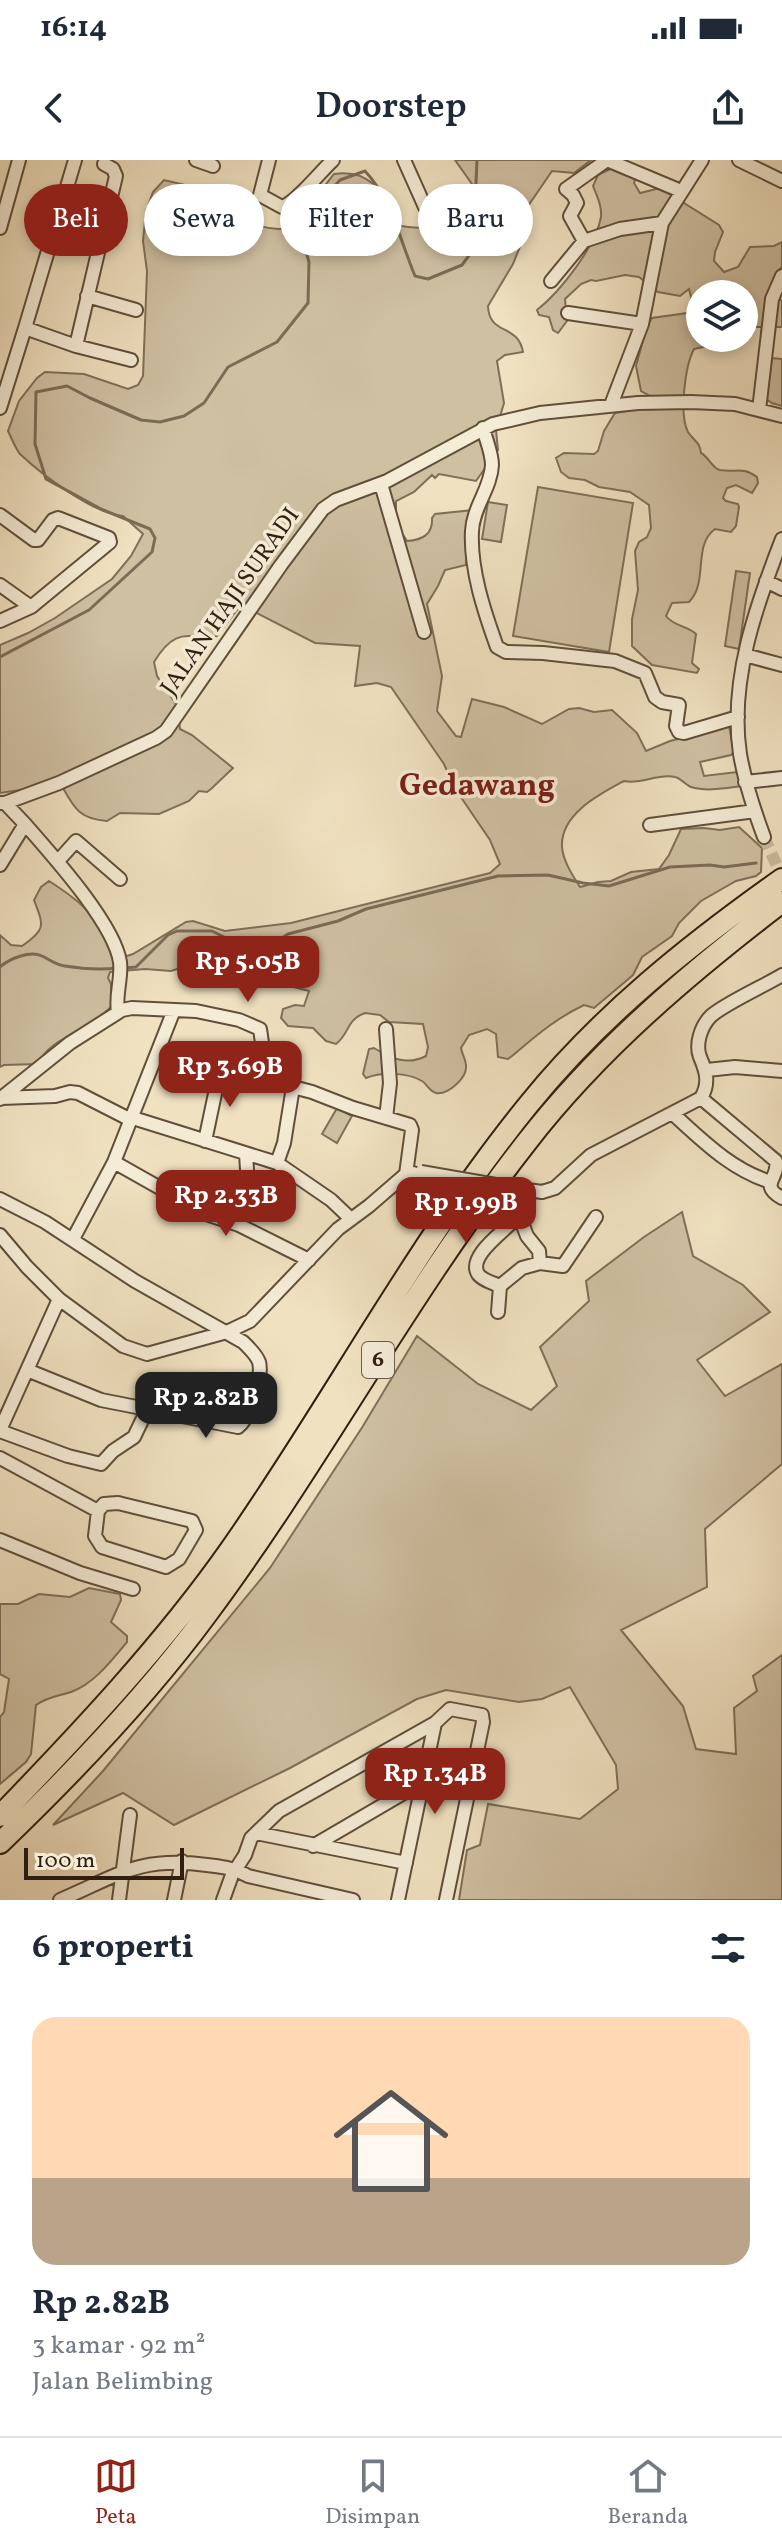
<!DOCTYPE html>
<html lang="id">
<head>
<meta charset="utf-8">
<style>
  body { margin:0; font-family:Vollkorn,serif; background:#f2f2f3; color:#1f2937; height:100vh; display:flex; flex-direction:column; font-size:30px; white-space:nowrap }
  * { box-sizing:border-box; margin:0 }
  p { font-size:26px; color:#747a83 }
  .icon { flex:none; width:44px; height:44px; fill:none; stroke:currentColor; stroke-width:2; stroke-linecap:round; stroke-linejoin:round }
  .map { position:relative; height:1740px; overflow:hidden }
  .details { display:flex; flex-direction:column; background:#fff; flex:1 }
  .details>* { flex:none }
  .top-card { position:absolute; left:24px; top:24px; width:734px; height:72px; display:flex; gap:16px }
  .buttons { position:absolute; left:686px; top:120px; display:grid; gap:16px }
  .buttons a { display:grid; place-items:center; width:72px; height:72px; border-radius:50%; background:#fff; box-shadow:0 4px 12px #0003; font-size:40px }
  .scale { position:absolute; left:24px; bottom:20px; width:160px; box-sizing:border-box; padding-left:8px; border:4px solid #301e0f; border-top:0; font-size:22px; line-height:28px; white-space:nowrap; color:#301e0f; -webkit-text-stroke:6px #f5ecd6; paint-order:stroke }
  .price { position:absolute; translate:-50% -68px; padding:0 18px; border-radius:16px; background:#8f2418; color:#fff; font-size:26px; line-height:52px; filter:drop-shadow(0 2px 4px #0008) }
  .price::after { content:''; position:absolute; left:50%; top:48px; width:24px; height:18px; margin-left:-12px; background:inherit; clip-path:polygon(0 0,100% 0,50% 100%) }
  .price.selected { background:#222; color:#fff }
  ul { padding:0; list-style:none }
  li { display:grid; align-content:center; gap:16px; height:424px; padding:0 32px }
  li+li { border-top:2px solid #e0e1e3 }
  li span { display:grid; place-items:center; height:248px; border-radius:24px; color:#555 }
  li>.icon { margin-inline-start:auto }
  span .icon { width:144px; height:144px; fill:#fffc; stroke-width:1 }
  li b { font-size:34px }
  h2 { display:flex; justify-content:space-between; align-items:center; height:96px; padding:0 32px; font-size:34px }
  .tag { padding:0 28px; border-radius:36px; background:#fff; box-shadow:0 4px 12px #0003; font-size:28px; line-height:72px }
  .tag.selected { background:#8f2418; color:#fff }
  .status { display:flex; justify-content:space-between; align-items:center; height:56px; padding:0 40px; background:#fff; direction:ltr }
  .status svg { height:22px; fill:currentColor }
  header { display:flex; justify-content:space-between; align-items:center; height:104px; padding:0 32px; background:#fff; font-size:36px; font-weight:600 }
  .menu { display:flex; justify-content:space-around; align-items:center; height:112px; border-top:2px solid #e0e1e3; background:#fff; font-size:22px; color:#747a83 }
  .menu a { display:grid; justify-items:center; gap:4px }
  .menu .selected { color:#8f2418 }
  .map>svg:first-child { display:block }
</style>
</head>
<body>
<div class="status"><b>16:14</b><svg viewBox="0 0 49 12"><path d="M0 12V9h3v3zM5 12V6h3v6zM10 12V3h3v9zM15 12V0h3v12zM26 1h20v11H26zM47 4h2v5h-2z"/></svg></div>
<header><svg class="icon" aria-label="back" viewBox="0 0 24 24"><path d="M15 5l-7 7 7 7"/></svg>Doorstep<svg class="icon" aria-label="share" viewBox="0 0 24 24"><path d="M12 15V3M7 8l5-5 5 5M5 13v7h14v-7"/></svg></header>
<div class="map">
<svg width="782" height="1740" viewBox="0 0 782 1740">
  <rect width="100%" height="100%" fill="#f0e1c0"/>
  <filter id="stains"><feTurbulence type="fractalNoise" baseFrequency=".0025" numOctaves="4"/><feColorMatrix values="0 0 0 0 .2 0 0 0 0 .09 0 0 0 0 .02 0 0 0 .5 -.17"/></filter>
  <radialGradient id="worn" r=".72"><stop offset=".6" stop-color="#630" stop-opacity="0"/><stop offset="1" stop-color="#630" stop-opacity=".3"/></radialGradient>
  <path fill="#cfc0a2" stroke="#806f58" stroke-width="2" d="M455 0H591L574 13 552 11 528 46 520 53 519 62 525 74 513 104 488 146C489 176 518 163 523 192L505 195 497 201 504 243 496 270 498 290 476 321 439 314 435 318 432 315 414 332 396 341V364L407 381C423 380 433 374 432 358L435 354 474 350 467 384 466 405 445 410 438 426 427 444 442 516 437 551 456 576 461 577 472 539 504 547 542 564 569 549 579 548 594 552 612 550 637 573 646 591 670 581 729 566 734 592 731 595 700 602 704 616 737 612 742 626C726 628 707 632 691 627 685 625 681 618 675 617 658 613 641 625 624 621 600 634 560 654 562 687 563 701 573 716 580 727L598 722 611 721 631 712 659 709 669 695 681 669 704 668 720 670 739 667 762 688 761 712 756 716 736 721 701 741 679 763 672 776 642 797 633 815 594 848 584 845C555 859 537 875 512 896L508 899 498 897 496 874 487 869 469 875 461 888C462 894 466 900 466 906 467 918 448 935 436 933 429 931 427 924 422 921 407 912 381 912 366 918L363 914 369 889 374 888C390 898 407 906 426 896L428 887 423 864 389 862 380 855 365 853C346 860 350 873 336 884L326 881 313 868 288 866 281 858 283 849 295 845 304 846 309 831 281 824 273 809 255 808 245 817 187 806 171 811 145 809 110 812 108 818 111 824V847C104 853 98 859 90 864 72 876 48 882 38 904L4 905 0 907V775L11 785 22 786C46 769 44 766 34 740L41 727 49 721C88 746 93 754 113 794L127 796 133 794 186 762 193 761 225 771 291 763 490 713 500 704 490 680 454 627 444 604 391 527 377 523 355 526 360 486 315 483 241 445 217 476 207 480C181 470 168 479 154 502L157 516 178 547 180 569 192 575 233 608 211 629 207 632 199 631 189 641 159 654 120 653 107 661C81 659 75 650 63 628H33L0 633V485L28 473 55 458 112 419 131 396 143 374 123 356C94 354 42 315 20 294 15 288 12 279 8 271L19 241 37 218 45 212 84 214 128 229 138 225 143 216 147 111 143 81 146 51 153 32 164 20 202 29C236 53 246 71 291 69L334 14C373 8 384 36 401 66 422 70 443 67 461 56L465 37 472 24Z
    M612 8 636 17 634 23 640 33 660 28 719 65 723 72 715 92 714 101 724 112 738 107 750 87 774 86 782 82V106L772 126 774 136 782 141V167H744V134H700V178H719L712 185 694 189C685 206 679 255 688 272 694 281 700 282 701 293 709 297 712 308 720 310 736 313 742 306 757 317L758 323 752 333 736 325 727 328 723 338 726 341 738 344 739 347 736 366 731 372 715 369C692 386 709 422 689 442L672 443 666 456C673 466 688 466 696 474L692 503 699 509 697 513 652 505 632 486V459L638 430 635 391 639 382 647 377 651 368 649 345 630 332 599 327 585 320 569 318 561 312 556 298 564 293 594 294 598 291 604 271 615 253 650 247V236L641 231 636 206 647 166 652 158 687 153 693 145 689 129 680 136 658 132 639 117 625 115 596 121 591 120 581 124 565 139 567 161 558 173 553 170 549 157 539 155 537 150C560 132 596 86 601 57 602 46 597 36 593 26L598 15Z
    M771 198 782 199V246L772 243 763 237Z
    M538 327 633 343 609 492 513 476Z
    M488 342 507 345 501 382 482 379Z
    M736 411 750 413 739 489 725 486Z
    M337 948 352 956 337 983 322 974Z
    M682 1052 693 1096 743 1125 770 1152 697 1200 725 1236 782 1204V1304L705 1369 707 1427 621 1470 683 1546 696 1589 736 1594 734 1548 757 1531 753 1516 782 1495V1740H459L467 1690 480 1685 488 1644 580 1659 618 1629 616 1605 570 1527 542 1539 519 1542 446 1530 417 1539 290 1608 174 1665 123 1633 53 1665 103 1611 270 1408 363 1266 417 1176 478 1224 531 1250 557 1226 540 1187 589 1141 586 1121 644 1077Z
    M89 1428 120 1434 121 1440 111 1462 127 1476V1482C112 1500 94 1524 71 1532 58 1536 47 1537 36 1545L31 1594 26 1602 0 1624V1557L4 1552 9 1519 0 1514V1444H18L39 1434 70 1437Z"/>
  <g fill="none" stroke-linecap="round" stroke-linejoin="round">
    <path stroke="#7c6b55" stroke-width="3" d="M0 497 89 450 152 392 155 378 150 369 101 349 46 319 35 284 36 232 67 226 90 238 141 260 160 262 184 256 204 243 228 207 277 182 308 143 309 102 305 88 306 81 314 69 325 37 340 20 365 11C392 40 400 80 415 116L428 119 462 105 473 90 477 0
      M0 807C9 799 30 790 42 796 51 800 55 805 65 806 83 809 100 810 118 808
      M125 808 136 807 168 775 177 771H212L232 781 271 785 288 774 338 761 366 749 498 716 548 715 583 723 609 726 670 707 710 705 724 707 756 703"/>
    <path stroke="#caba9d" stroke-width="12" stroke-dasharray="12 6" stroke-linecap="butt" d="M764 677 782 717"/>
    <g stroke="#604f3b" stroke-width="16">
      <path id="minor" d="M75 0 25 168 76 186 116 16 113 9 104 4
        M196 0 213 6
        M269 0 260 35 282 47C296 43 320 12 333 0
        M404 0 425 47
        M739 0 782 21
        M0 68 19 0
        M584 81 620 69 662 63
        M551 121 584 81 570 56 577 43 573 35 566 29 607 0 681 31
        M87 136 136 150
        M568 153 642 164
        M76 186 131 200
        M611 245 642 164 662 63 702 0
        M0 248 25 168
        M759 250 772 139 782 116
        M483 268C486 280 492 293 492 305 491 328 473 347 472 371 470 409 484 451 497 487L506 492 543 493 615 501 645 513 655 537 662 542 679 545 676 566 679 572 684 573 738 557
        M381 324 424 472
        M0 355 34 380H38L53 360 58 358 109 378 110 382 31 447 0 461
        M766 421 782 429
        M0 425 31 447
        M745 495 782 505
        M745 622 782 618
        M0 643H5L59 623 156 578 166 571 281 405 323 349 336 340 387 321 493 264 540 253 638 243 691 242 735 244 782 256
        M25 664C51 694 114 763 120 802 122 819 115 835 118 852
        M650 665 755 651
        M764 677C754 650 745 623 740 594 729 521 756 446 782 379
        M58 701 76 681 120 719
        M0 705 25 664 5 643
        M707 910 735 907 782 911
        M1 938 55 936 70 932 78 933 131 960
        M701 938 776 1001C780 1018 758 1025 782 1038
        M0 939 70 883 122 850 132 848 196 851 239 860 260 869 263 890 268 899 281 919 293 927 312 932 353 948 410 965 412 970 406 1014
        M672 953C702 980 731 1010 771 1022
        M133 958 277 1003 331 1040 351 1059
        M386 958 390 923 386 869
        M205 981 220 910
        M246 994 248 1025 239 1065 309 1100
        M114 1002 206 1054 239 1065
        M277 1003 284 983 293 927
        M520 1029 542 1032 555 1028 591 995 701 938C710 923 706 911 700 897 695 884 701 866 711 856 724 844 764 826 782 815
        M0 1039 45 1062 135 1121 243 1182C249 1188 256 1194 259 1202 263 1216 250 1258 238 1267L101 1240 27 1210
        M0 1075 27 1107 59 1139 123 1186 147 1194 227 1172 250 1161 338 1069 369 1046 406 1014 413 1013
        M73 1079 114 1002 174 850
        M540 1103 563 1106 596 1057
        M500 1126C493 1123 482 1120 478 1114 466 1094 512 1067 519 1054 523 1048 524 1037 526 1030
        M498 1152 500 1126 522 1108 540 1103 539 1091 527 1076 519 1055
        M0 1270 59 1139
        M0 1271 68 1296 101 1304 113 1291 134 1277 147 1250
        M0 1298 98 1351 95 1376 102 1387 166 1407 179 1399 196 1370 192 1361 118 1343 104 1344 98 1351
        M0 1380 80 1413 133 1429
        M256 1673 406 1703
        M313 1686 424 1621
        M60 1740C119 1715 139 1696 207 1705 222 1707 235 1708 248 1716L353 1740
        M119 1740 130 1655
        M174 1740 182 1701
        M223 1740 232 1715 245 1695 251 1678 279 1651 435 1563 450 1549 482 1555 483 1562 446 1740
        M398 1740 435 1563"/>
    </g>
    <g stroke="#301e0f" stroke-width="24">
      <path id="highway" d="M0 1656C80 1573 164 1484 230 1390 333 1243 416 1083 529 944 600 856 690 784 782 719
        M0 1683C74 1612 146 1537 207 1454 320 1302 409 1132 526 983 598 890 689 813 782 742"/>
    </g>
    <use href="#minor" stroke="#f5ecd6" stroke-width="12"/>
    <use href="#highway" stroke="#f0e1c0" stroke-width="20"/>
    <g stroke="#604f3b" stroke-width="16" stroke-linecap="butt">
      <path id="minor-bridge" d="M421 1012 520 1029"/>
    </g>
    <use href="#minor-bridge" stroke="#f5ecd6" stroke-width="12"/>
  </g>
  <g text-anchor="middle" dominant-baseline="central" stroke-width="7" stroke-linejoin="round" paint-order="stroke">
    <rect fill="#f5ecd6" stroke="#6b5c4b" stroke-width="2" x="362" y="1182" width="32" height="36" rx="6"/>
    <g font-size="22" font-weight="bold" fill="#301e0f">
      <text x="378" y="1200">6</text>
    </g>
    <g font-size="24" fill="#301e0f" stroke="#f5ecd6">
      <text transform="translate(231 442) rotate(-55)">JALAN HAJI SURADI</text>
    </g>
    <g font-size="32" font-weight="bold" fill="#7a1f14" stroke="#f5ecd6">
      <text x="477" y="627">Gedawang</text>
    </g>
  </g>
  <rect width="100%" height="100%" filter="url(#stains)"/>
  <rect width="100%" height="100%" fill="url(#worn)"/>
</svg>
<div class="buttons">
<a><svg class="icon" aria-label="layers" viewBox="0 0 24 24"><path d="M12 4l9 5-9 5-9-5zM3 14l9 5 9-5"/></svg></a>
</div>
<div class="scale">100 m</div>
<b class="price" style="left:248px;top:844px">Rp 5.05B</b>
<b class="price" style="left:230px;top:949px">Rp 3.69B</b>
<b class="price" style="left:226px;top:1078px">Rp 2.33B</b>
<b class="price" style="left:466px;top:1085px">Rp 1.99B</b>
<b class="price selected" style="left:206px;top:1280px">Rp 2.82B</b>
<b class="price" style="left:435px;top:1656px">Rp 1.34B</b>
<div class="top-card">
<a class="tag selected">Beli</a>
<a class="tag">Sewa</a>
<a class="tag">Filter</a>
<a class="tag">Baru</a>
</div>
</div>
<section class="details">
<h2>6 properti<svg class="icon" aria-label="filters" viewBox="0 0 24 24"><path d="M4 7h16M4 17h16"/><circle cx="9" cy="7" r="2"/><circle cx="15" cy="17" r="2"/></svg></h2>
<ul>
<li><span style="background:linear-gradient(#ffd9b3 65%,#b9a48a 0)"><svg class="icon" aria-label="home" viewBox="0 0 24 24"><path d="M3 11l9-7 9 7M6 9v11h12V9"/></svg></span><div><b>Rp 2.82B</b><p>3 kamar · 92 m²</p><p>Jalan Belimbing</p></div></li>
</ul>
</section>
<nav class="menu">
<a class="selected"><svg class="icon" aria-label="map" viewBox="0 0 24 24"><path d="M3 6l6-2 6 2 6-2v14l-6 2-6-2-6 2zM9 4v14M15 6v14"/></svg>Peta</a>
<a><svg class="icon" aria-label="saved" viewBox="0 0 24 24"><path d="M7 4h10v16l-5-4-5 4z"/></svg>Disimpan</a>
<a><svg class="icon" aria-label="home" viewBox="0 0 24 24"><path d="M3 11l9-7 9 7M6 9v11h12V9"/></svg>Beranda</a>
</nav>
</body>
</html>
